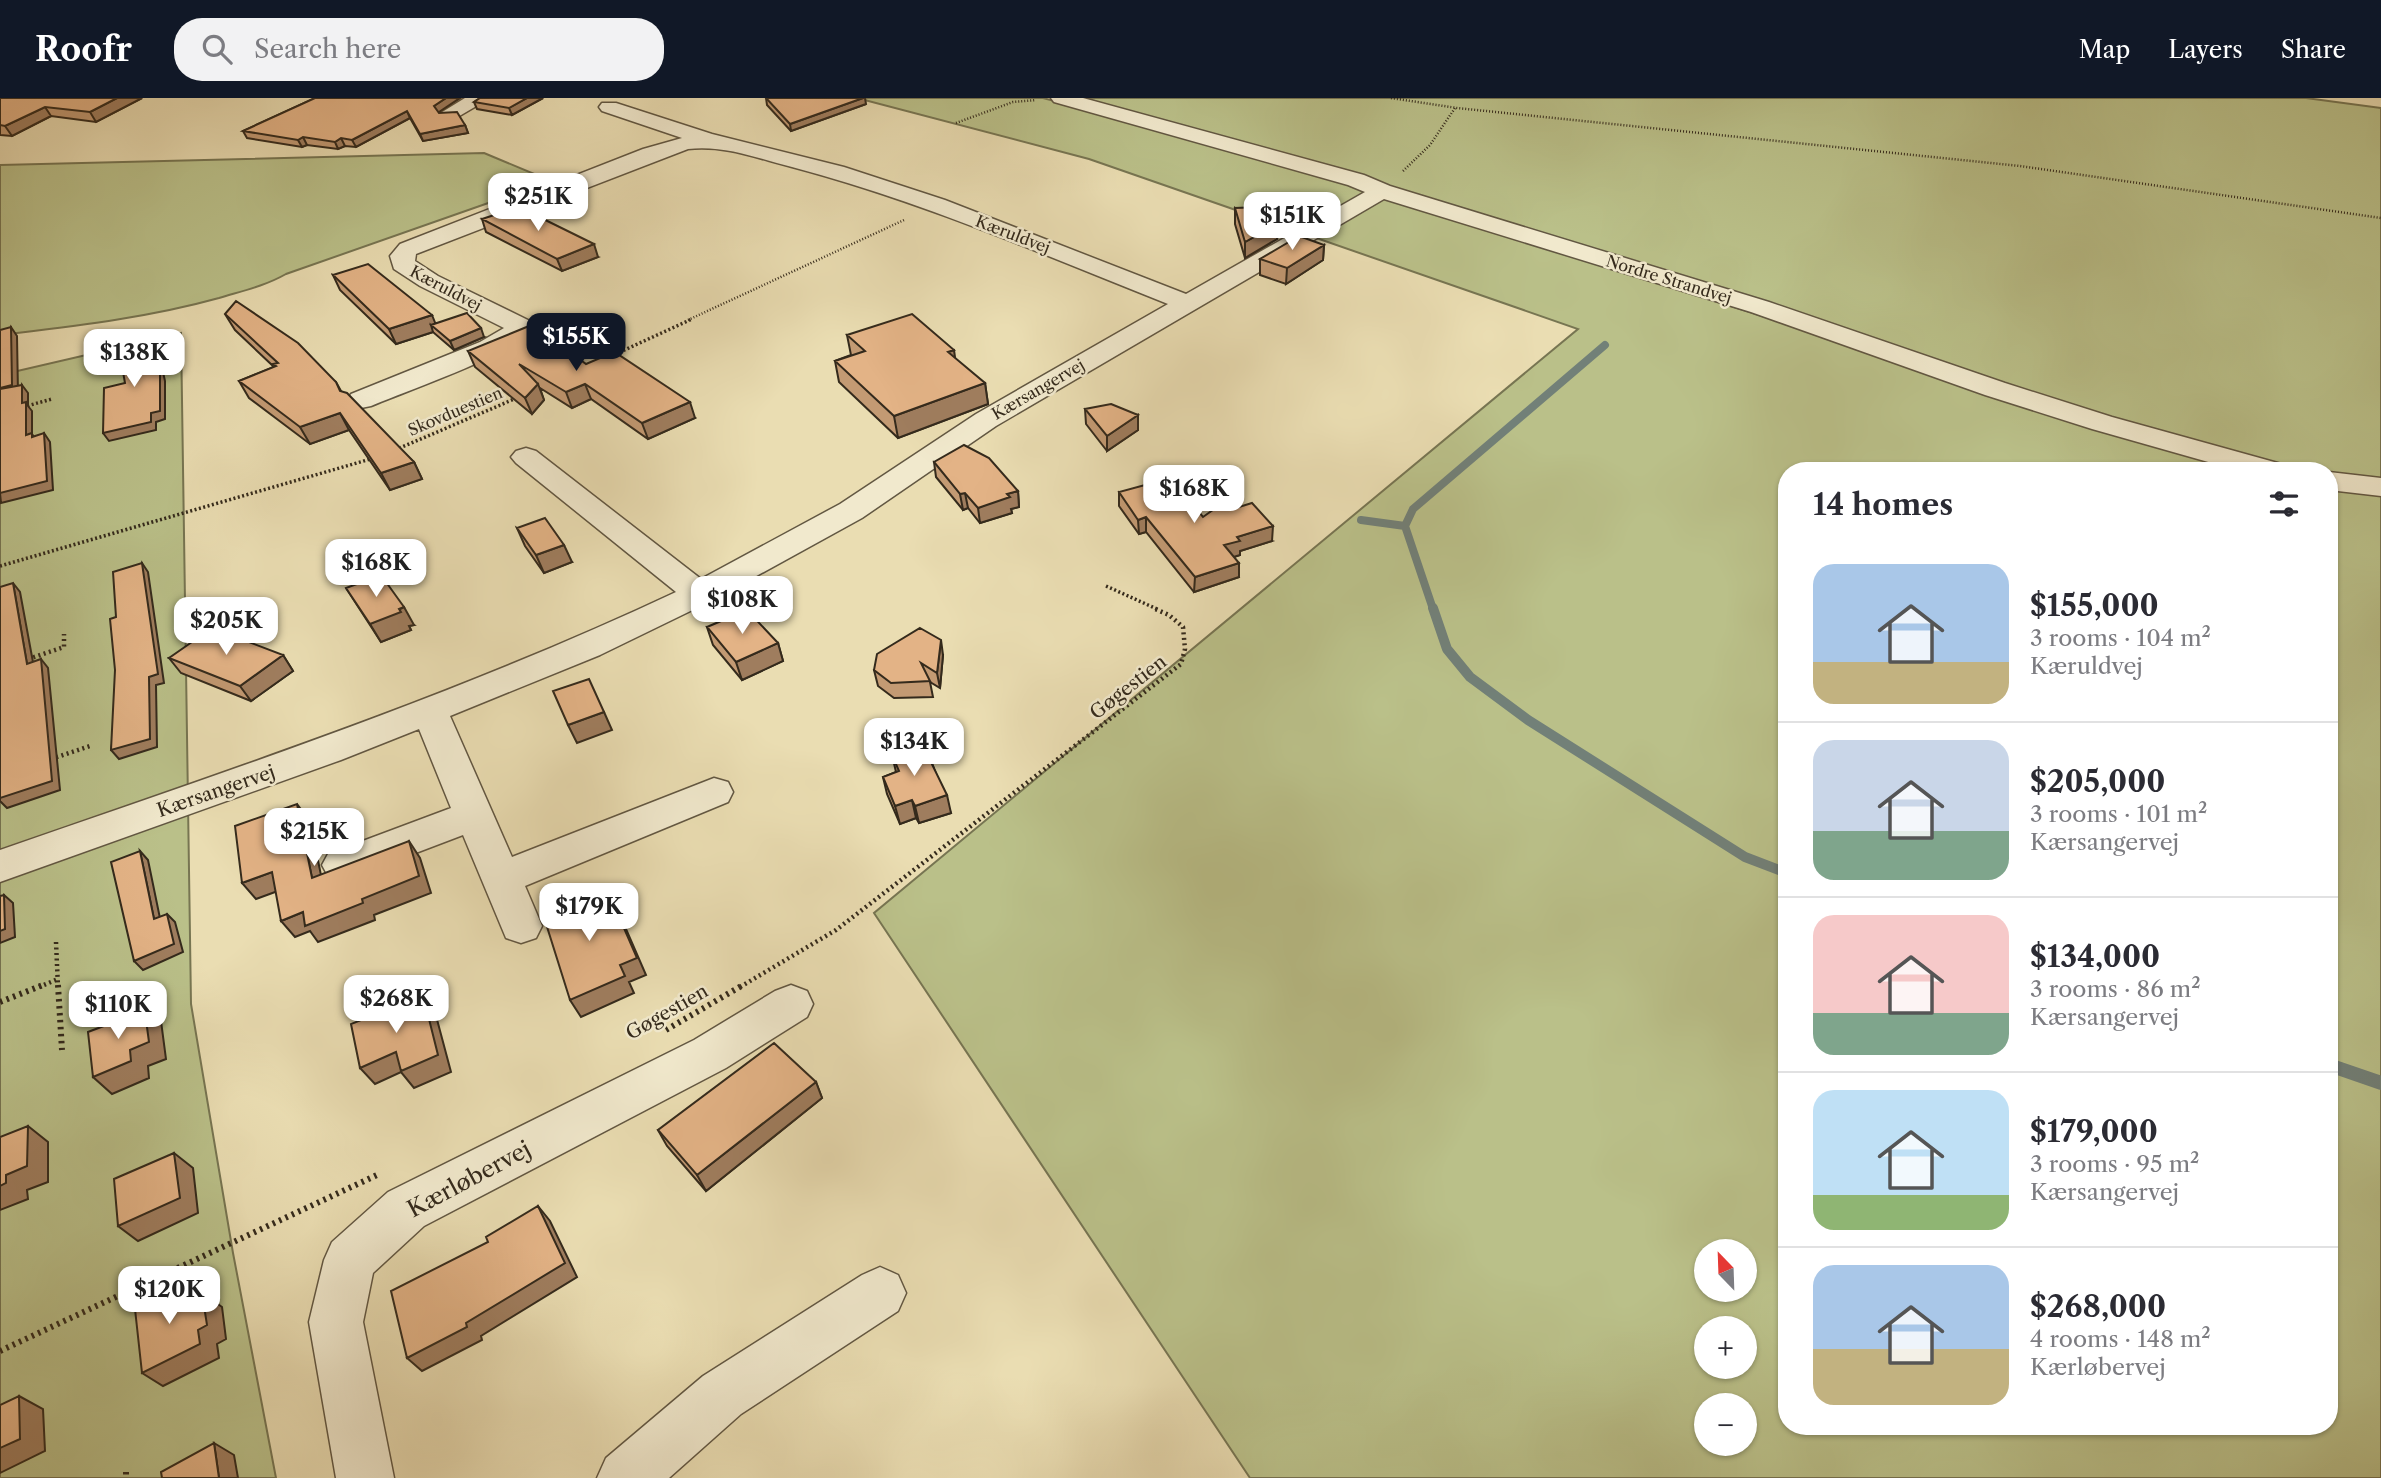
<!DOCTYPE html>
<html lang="en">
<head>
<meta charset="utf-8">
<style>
  body { margin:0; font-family:"Libre Caslon Text",serif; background:#f2f2f3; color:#2b2b33; height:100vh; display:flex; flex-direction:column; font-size:26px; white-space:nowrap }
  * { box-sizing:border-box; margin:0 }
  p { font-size:23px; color:#7c7c81 }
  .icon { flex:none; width:38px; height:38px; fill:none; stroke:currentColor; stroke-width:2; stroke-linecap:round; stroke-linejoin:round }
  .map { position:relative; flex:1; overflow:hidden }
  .drawer { position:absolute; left:1778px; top:364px; width:560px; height:973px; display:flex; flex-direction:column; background:#fff; border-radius:28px; box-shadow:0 2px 5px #0004 }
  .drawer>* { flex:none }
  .needle { width:46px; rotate:337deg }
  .controls { position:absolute; left:1694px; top:1141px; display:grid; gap:14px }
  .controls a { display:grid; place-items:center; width:63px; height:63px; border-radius:50%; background:#fff; box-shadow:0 2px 5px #0004; font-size:35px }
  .price { position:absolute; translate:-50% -60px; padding:0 16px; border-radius:14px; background:#fff; color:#222; font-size:23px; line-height:46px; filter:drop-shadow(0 2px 4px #0008) }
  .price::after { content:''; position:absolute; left:50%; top:42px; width:21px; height:16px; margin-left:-10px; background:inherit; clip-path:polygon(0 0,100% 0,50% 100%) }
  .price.selected { background:#111827; color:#fff }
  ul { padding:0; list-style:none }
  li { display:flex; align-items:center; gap:21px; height:175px; padding:0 35px }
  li+li { border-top:2px solid #e1e1e2 }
  li span { display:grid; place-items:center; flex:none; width:196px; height:140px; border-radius:21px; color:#555 }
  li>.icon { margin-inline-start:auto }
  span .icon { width:84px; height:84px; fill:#fffc; stroke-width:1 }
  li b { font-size:30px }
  h2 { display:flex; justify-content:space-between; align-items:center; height:84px; padding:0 35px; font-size:30px }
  header { display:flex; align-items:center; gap:42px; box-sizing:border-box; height:98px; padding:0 35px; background:#111827; color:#fff }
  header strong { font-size:33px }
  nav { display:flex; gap:38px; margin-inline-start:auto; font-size:24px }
  .search { width:490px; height:63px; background:#f2f2f3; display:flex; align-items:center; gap:18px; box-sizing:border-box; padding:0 24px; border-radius:28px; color:#7c7c81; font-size:26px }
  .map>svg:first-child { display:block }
</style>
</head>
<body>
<header>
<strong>Roofr</strong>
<div class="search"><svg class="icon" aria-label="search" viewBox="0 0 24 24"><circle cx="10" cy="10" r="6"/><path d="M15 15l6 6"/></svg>Search here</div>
<nav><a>Map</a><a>Layers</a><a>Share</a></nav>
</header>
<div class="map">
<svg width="2381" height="1380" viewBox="0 0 2381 1380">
  <rect width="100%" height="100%" fill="#eaddb2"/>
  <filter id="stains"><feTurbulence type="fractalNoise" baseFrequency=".00286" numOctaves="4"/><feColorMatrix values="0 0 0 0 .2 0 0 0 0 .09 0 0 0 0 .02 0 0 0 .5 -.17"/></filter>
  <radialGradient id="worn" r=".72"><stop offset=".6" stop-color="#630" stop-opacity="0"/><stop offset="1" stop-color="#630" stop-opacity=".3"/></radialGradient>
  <path fill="#bac089" stroke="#777552" stroke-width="2" fill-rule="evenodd" d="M857 0H1043L1237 51 2249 373H1787V1328H2329V389L2381 395V1380H1250L874 815 1578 231 1089 61ZM1706 1153H1745V1192H1706ZM1706 1230H1745V1269H1706ZM1706 1307H1745V1346H1706Z
    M1066 0H2306L2381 10V382L2329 377V373H2306L2223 355Z
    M484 55 551 83 286 176C265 188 242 193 219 200 147 220 74 228 0 237V67Z
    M181 235 191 906 233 1155 276 1380H0V277Z"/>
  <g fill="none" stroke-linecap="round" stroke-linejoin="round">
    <path stroke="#728078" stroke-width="8" d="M1361 422 1405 428
      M1433 511 1405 428 1413 411 1605 247"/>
    <path stroke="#728078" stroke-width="10" d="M1433 510 1447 551 1470 579 1528 622 1745 759 1787 775"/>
    <path stroke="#728078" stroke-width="14" d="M2329 967 2381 985"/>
    <g stroke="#625742" stroke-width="3">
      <path id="minor" d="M465 0H490L456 20H442L439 16Z
        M1051 0H1083L1364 77 1390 88 1769 204 2005 285 2112 319 2285 367 2289 373H2240L2092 331 1985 297 1751 214 1384 101 996 328 862 420 711 503 600 557 450 618 512 759 714 680 728 684 733 694 728 704 525 788 542 828 536 840 521 845 506 840 463 737 342 783 328 778 322 767 328 756 451 710 419 631 341 662 0 784V752C228 673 457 597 676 494L516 365 511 359 516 353 526 350 536 353 701 481 840 406 976 316 1168 206C1044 157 921 103 792 69 756 60 725 47 688 51L416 156 415 163 438 178 532 224 536 230C519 254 404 294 371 308L361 310 351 308 347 302 351 296 480 244 504 230 420 188 394 171 390 158 400 146 643 51 682 40 602 13 599 9 602 5H616L712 36 844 69 945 102 1186 196 1365 94 1348 87 1054 4Z
        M2329 374 2381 380V398L2329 392Z
        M791 887 807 893 813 906 807 919 726 970 424 1128 373 1175 363 1224 394 1380H336L309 1224 324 1162 332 1144 388 1094 694 942 775 893Z
        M880 1169 898 1177 906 1195 898 1213 741 1316 669 1380H597L606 1360 703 1278 862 1177Z"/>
    </g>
    <path stroke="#342a1c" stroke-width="2.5" stroke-dasharray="1 2" stroke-linecap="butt" d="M1391 0 1457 10 2020 68 2381 120
      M956 25 1013 4 1036 2
      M1403 73 1430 47 1455 10
      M688 222 904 122"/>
    <path stroke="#342a1c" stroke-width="3.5" stroke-dasharray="2 2.5" stroke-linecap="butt" d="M607 260 692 221
      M23 309 52 301
      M395 352 519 299
      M0 468 374 360
      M1106 488 1157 511"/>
    <path stroke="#342a1c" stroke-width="4.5" stroke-dasharray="2 3.5" stroke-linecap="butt" d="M28 561 64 549V536
      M51 661 90 648
      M56 844 58 889
      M39 889 58 881
      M740 889 836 832 1181 566 1185 551 1183 529 1169 517 1153 510"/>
    <path stroke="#342a1c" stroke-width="6" stroke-dasharray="2.5 4.5" stroke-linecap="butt" d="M58 887 62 952
      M0 904 43 887
      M666 932 743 887
      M0 1253 377 1077
      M126 1374V1380"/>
    <use href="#minor" fill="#f1e9cd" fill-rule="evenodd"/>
  </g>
  <path fill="#c39a73" stroke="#342a1c" stroke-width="2" d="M0 0H142L96 24 51 18 12 38 0 37Z
    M315 0H460L438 14 465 27 468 35 423 43 410 20 356 49 345 48 338 51 307 47 302 49 247 40 243 33Z
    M480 0H543L512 17 477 11 474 4Z
    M766 0 866 6 791 33 767 7Z
    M1235 110 1277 141 1245 160 1235 126Z
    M482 121 598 159 562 173 486 134Z
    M1324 147 1323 162 1286 186 1260 177V161Z
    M333 177 435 225 484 239 454 252 433 234 396 246 340 192Z
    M225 216 336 284 341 293 414 364 422 381 390 392 349 332 310 346 249 300 239 283 274 269 235 232Z
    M847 237 985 285 988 306 898 340 839 284 835 263 851 257Z
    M468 253 586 266 695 320 648 341 591 301 572 310 540 290 544 302 532 316 475 269Z
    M1085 311 1138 317V332L1107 353 1086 326Z
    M934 364 1018 393 1019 409 1011 411 1012 415 980 425 968 410 963 412 936 379Z
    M1119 394 1203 419 1272 443 1240 453V457L1234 459 1239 479 1194 494 1146 434 1139 436 1119 408Z
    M517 430 572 464 544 475 525 448Z
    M346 490 414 527 409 528 411 532 381 544Z
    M707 529 778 545 783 563 742 582 713 547Z
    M283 557 293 573 251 603 181 575 169 560Z
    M943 557 940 590 930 584 933 599 894 600 878 588 874 572Z
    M892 657 932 663V665L951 715 919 725 916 720 900 726 887 696 883 679 896 674Z
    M816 984 822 1000 706 1093 667 1048 658 1032Z"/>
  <path fill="#9f7d5e" stroke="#342a1c" stroke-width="2" d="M117 0H142L96 24 90 14Z
    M446 0H460L436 16 434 8Z
    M527 0H543L512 17 509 10Z
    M863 0H865L866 6 791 33 790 26Z
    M45 9 51 18 12 38 5 28Z
    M407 13 410 20 356 49 352 42Z
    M465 27 468 35 423 43 420 36Z
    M303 39 307 47 302 49 298 42Z
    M341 40 345 48 338 51 335 44Z
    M1277 126V141L1245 160V144Z
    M594 146 598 159 562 173 557 161Z
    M1324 147 1323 162 1286 186 1287 170Z
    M432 217 438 232 431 227 433 234 396 246 389 231Z
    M11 229 17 238 18 296 0 300V290Z
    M481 230 484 239 454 252 450 243Z
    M153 242 158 251 165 283V321L156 324V332L109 343 103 335Z
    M954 252 957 274 948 254Z
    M985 285 988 306 898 340 894 318Z
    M538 286 544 302 532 316 525 300Z
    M585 286 591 301 572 310 566 294Z
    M22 287 28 295V308L32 313V336L38 344 26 337 22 305Z
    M690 304 695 320 648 341 642 325Z
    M340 315 349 332 310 346 300 329Z
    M1138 317V332L1107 353V338Z
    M44 335 50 344 53 392 1 405 0 395Z
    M414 364 422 381 390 392 381 375Z
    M1018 393 1019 409 1011 411 1012 415 980 425 978 410 1007 396Z
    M965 395 968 410 963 412 960 396Z
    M1146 419V434L1139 436 1138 422Z
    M1273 428 1272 443 1240 453V457L1224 462V447L1237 439Z
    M564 447 572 464 544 475 536 457Z
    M142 465 148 474 164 585 156 587 157 649 119 661 111 652Z
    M1239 465V479L1194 494 1195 479Z
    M13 485 20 494 35 575 27 566Z
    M404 509 414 527 409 528 411 532 381 544 370 526Z
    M941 542 943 557 940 590 937 575Z
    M778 545 783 563 742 582 736 564Z
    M283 557 293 573 251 603 240 588Z
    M41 561 48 570 60 692 7 710 0 703V700Z
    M604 614 612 632 577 645 568 627Z
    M929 645 932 663 931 673 927 656Z
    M947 697 951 715 919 725 915 708Z
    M912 702 916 720 900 726 895 708Z
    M297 706 310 723 325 797 312 780Z
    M409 743 420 760 431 795 374 817 375 822 318 844 310 833 295 839 281 823 303 814 362 801Z
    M140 753 148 762 162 830 154 821Z
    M272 774 286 790 256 801 242 785Z
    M607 791 616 808 646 877 629 884 634 895 581 919 570 902 620 867Z
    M4 797 13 805 15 839 0 845V833Z
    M167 816 175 824 183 854 143 872 134 863Z
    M423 897 435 914 451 974 414 990 401 974 375 986 360 970Z
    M144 907 161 923 166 961 148 968 149 980 112 996 93 979 130 952Z
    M816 984 822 1000 706 1093 697 1077Z
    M28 1028 48 1044V1084L27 1092 28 1101 0 1112V1088Z
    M174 1055 193 1070 198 1115 138 1143 118 1128Z
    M538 1108 550 1123 577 1179 481 1238 482 1242 422 1273 407 1260 466 1225Z
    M189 1185 222 1209 226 1241 217 1246 219 1260 163 1288 142 1275 191 1201Z
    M19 1298 43 1311 45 1353 0 1375V1350Z
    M214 1345 234 1357 238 1380H219Z"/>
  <path fill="#e3b386" stroke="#342a1c" stroke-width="2" d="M0 0H117L90 14 45 9 5 28 0 27Z
    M315 0H446L434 8 439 15 457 14 465 27 420 36 407 13 352 42 341 40 335 44 303 39 298 42 243 33Z
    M480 0H527L509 10 474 4Z
    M766 0H863L790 26Z
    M519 109 594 146 557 161 482 121Z
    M1263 109 1277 126 1245 144 1235 110Z
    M1299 138 1324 147 1287 170 1260 161Z
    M368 166 432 217 389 231 333 177Z
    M236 203 298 245 336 284 340 293 347 295 414 364 381 375 340 315 300 329 239 283 276 268 273 266 278 265 225 216Z
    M467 215 481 230 450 243 431 227Z
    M912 216 954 252 948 254 985 285 894 318 835 263 865 253 847 237Z
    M534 226 586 266 607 257 612 260 619 257 690 304 642 325 585 286 566 294 519 266 538 286 525 300 468 253Z
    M11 229 12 287 0 290V232Z
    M153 242 160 275V313L151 315V324L103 335 104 290 125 285 119 251Z
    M22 287V305L26 304V337L32 335V339L44 335 47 383 0 395V291Z
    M1111 306 1138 317 1107 338 1085 311Z
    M964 347 989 360 1018 393 1007 396 1010 399 978 410 965 395 960 396 934 364Z
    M1171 380 1203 419 1224 404 1236 410 1252 405 1273 428 1237 439 1240 443 1224 447 1239 465 1195 479 1146 419 1138 422 1119 394Z
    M545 420 564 447 536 457 517 430Z
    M142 465 158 576 149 579 150 641 111 652 115 572 110 521 116 519 113 474Z
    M381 477 404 509 399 511 401 514 370 526 346 490Z
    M13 485 27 566 41 561 52 683 0 700V489Z
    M747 512 778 545 736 564 707 529Z
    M212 530 283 557 240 588 169 560Z
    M920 530 941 542 937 575 921 565 930 583 891 585 874 572 877 556Z
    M589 581 604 614 568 627 553 593Z
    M921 643 923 647 929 645 927 656 947 697 915 708 912 702 895 708 883 679 899 673 892 657 911 651Z
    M297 706 312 780 409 743 419 778 362 801 363 805 305 828 303 814 281 823 272 774 242 785 235 728Z
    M140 753 154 821 167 816 174 846 134 863 111 764Z
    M607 791 637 860 620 867 625 878 570 902 543 816Z
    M4 797 5 831 0 833V798Z
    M423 897 438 957 401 973 396 954 360 970 351 926Z
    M144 907 149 944 130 952 131 963 93 979 88 934 117 923V917Z
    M774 945 816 984 697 1077 658 1032Z
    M28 1028 27 1068 6 1077V1085L0 1088V1039Z
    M174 1055 180 1100 118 1128 114 1081Z
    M538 1108 565 1165 466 1225 467 1229 407 1260 391 1193 488 1144 486 1139Z
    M189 1185 191 1201 202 1195 207 1227 198 1232 200 1246 142 1275 135 1211Z
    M19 1298 20 1341 0 1350V1307Z
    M214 1345 219 1380H162L161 1374Z"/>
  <g text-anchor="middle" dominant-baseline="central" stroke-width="5" stroke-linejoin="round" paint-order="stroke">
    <g font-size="16" fill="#342a1c" stroke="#f1e9cd">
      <text transform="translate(1013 136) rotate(21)">Kæruldvej</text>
      <text transform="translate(1669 181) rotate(17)">Nordre Strandvej</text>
      <text transform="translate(446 190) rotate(28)">Kæruldvej</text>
      <text transform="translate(1038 291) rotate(-30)">Kærsangervej</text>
      <text transform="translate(455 313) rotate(-23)">Skovduestien</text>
    </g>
    <g font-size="19" fill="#342a1c" stroke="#f1e9cd">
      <text transform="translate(1128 589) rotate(-38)">Gøgestien</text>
      <text transform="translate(216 693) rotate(-19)">Kærsangervej</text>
      <text transform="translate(667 914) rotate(-30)">Gøgestien</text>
    </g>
    <g font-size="23" fill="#342a1c" stroke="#f1e9cd">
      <text transform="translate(469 1081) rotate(-28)">Kærløbervej</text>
    </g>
  </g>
  <rect width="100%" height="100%" filter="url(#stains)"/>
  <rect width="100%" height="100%" fill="url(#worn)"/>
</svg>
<div class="controls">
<a><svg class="needle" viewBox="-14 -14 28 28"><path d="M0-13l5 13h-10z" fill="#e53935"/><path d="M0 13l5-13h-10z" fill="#7c7c81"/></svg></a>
<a>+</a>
<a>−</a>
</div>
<b class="price" style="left:538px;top:135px">$251K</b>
<b class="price" style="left:1292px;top:154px">$151K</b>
<b class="price selected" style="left:576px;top:275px">$155K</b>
<b class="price" style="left:134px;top:291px">$138K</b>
<b class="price" style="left:1194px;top:427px">$168K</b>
<b class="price" style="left:376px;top:501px">$168K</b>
<b class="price" style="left:742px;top:538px">$108K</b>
<b class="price" style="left:226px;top:559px">$205K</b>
<b class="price" style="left:914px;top:680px">$134K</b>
<b class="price" style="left:314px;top:770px">$215K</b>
<b class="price" style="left:589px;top:845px">$179K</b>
<b class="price" style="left:396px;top:937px">$268K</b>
<b class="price" style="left:118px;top:943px">$110K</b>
<b class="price" style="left:169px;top:1228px">$120K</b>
<section class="drawer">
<h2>14 homes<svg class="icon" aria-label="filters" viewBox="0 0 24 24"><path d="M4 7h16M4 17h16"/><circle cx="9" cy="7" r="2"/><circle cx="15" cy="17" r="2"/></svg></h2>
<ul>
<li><span style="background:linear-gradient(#a9c7e8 70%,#c2b280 0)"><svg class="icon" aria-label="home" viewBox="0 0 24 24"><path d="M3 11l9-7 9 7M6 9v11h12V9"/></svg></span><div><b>$155,000</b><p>3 rooms · 104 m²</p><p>Kæruldvej</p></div></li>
<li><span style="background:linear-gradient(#c9d6e8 65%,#7fa58c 0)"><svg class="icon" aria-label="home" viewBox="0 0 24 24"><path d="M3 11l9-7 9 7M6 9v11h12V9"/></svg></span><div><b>$205,000</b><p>3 rooms · 101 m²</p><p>Kærsangervej</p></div></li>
<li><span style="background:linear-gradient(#f6c9c9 70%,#7fa58c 0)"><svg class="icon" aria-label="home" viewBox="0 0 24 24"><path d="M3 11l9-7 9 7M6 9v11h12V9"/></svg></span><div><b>$134,000</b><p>3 rooms · 86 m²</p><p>Kærsangervej</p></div></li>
<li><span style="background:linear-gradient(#bfe0f5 75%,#8fb573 0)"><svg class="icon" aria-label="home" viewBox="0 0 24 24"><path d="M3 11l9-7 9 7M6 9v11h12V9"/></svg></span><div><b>$179,000</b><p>3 rooms · 95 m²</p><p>Kærsangervej</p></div></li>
<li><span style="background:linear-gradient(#a9c7e8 60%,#c2b280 0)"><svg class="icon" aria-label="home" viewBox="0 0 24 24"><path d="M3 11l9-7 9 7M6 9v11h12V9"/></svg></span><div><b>$268,000</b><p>4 rooms · 148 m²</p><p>Kærløbervej</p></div></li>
</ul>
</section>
</div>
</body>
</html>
